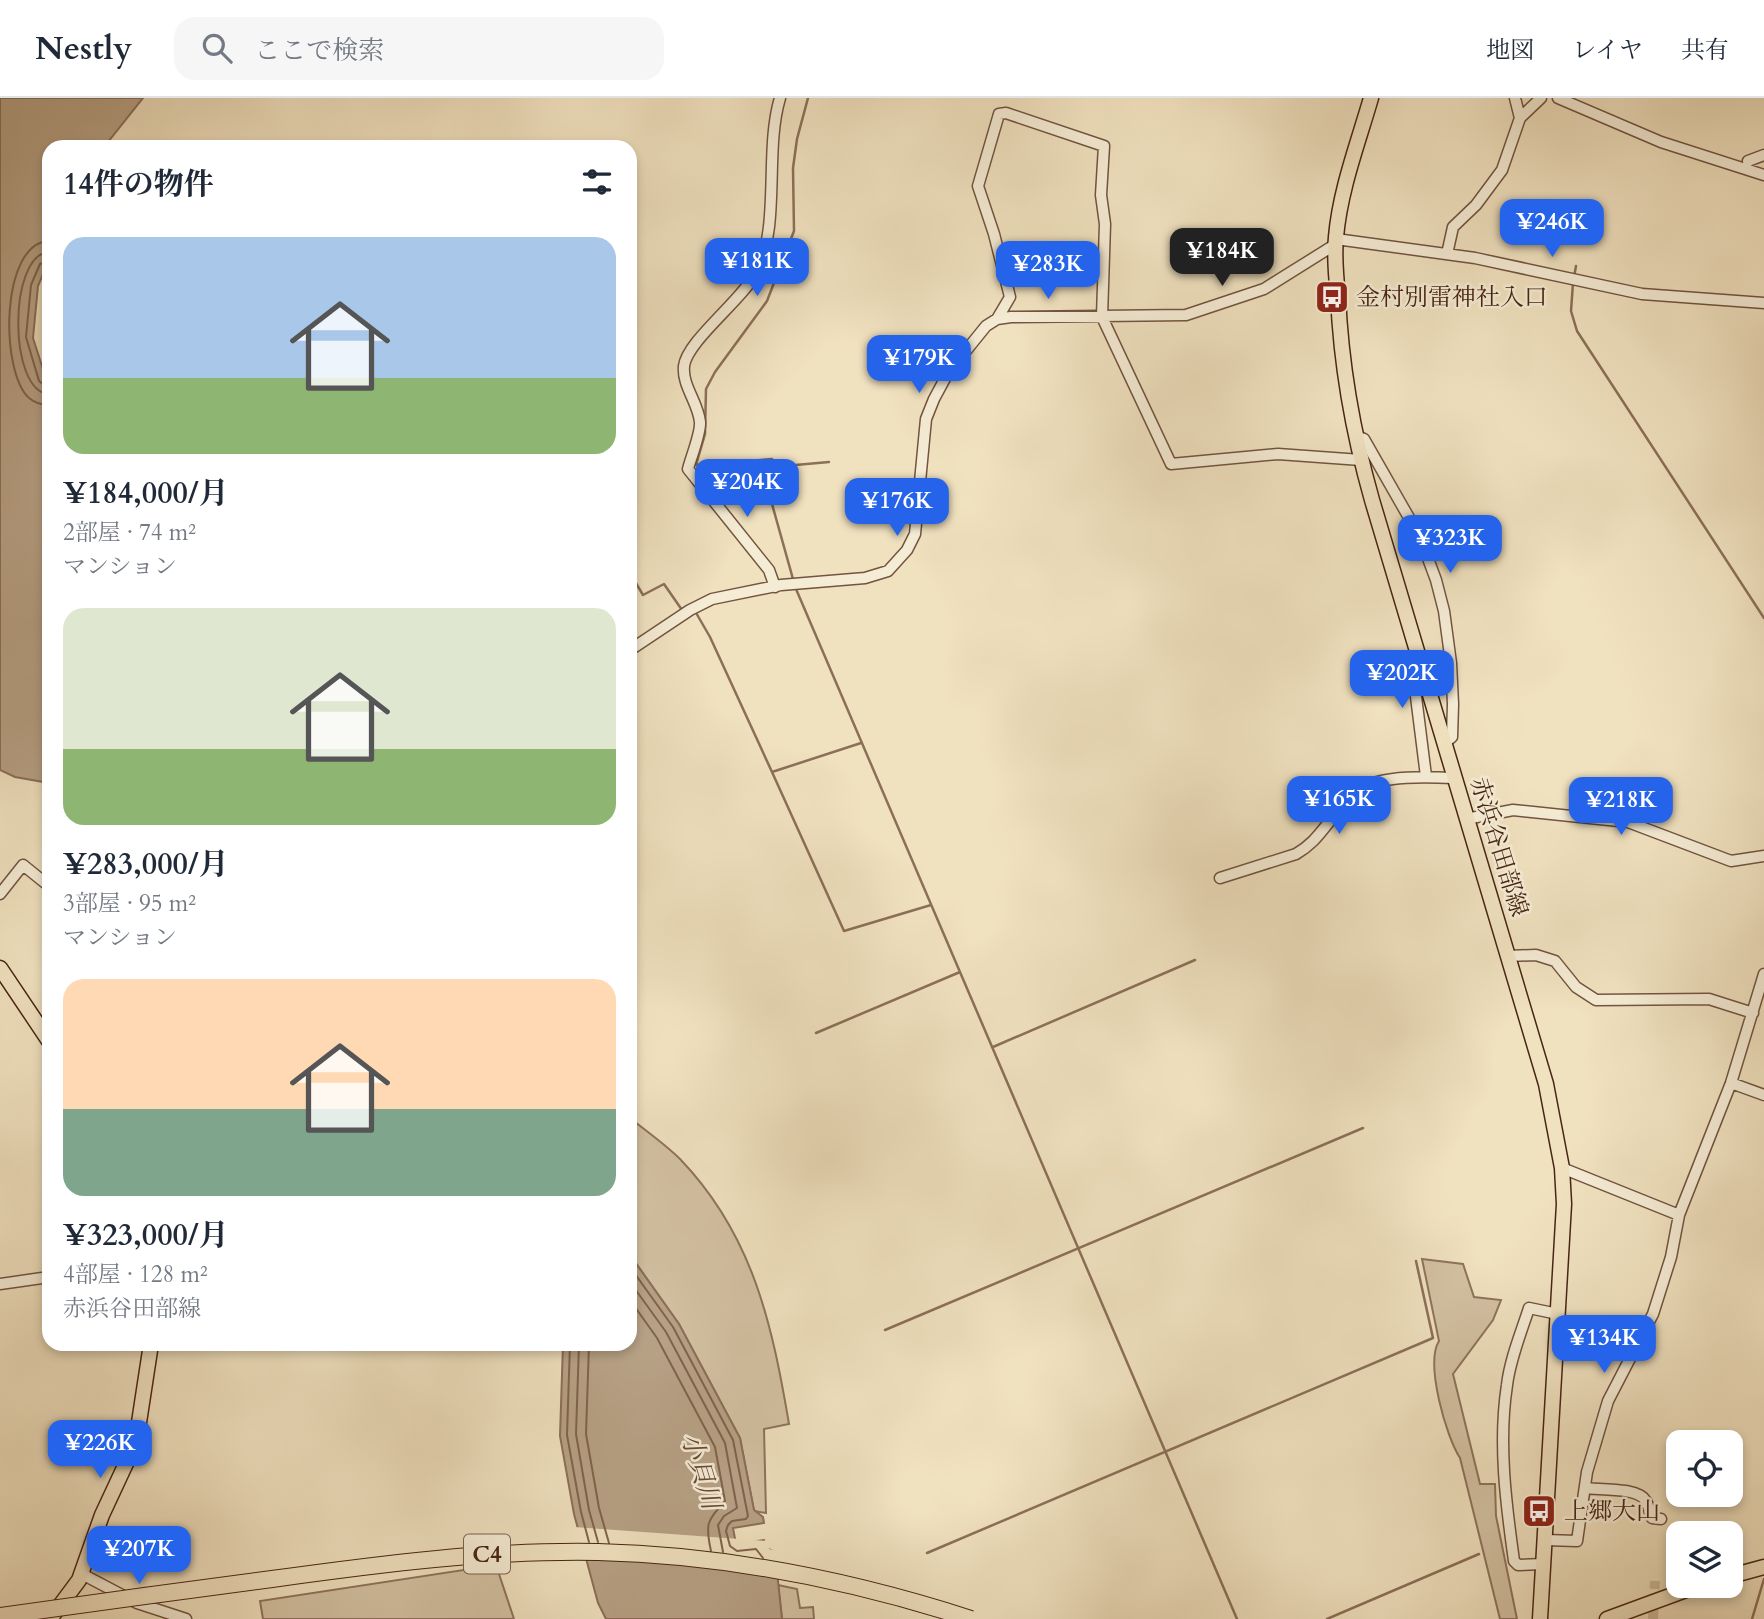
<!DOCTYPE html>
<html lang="ja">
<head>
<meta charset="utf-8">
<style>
  body { margin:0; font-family:Cardo,"Noto Serif JP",serif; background:#f6f6f7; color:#1f2937; height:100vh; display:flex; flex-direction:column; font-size:26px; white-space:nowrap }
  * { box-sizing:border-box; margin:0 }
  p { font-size:23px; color:#747a83 }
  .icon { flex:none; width:38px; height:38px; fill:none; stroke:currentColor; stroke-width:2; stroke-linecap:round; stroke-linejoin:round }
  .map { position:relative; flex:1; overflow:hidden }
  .side { position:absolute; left:42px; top:42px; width:595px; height:1211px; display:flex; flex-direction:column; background:#fff; border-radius:21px; box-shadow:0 4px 10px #0003 }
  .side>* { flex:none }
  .tools { position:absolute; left:1666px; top:1332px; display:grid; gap:14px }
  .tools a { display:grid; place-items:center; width:77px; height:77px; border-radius:14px; background:#fff; box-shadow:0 4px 10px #0003; font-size:35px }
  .price { position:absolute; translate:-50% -60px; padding:0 16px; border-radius:14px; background:#2563eb; color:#fff; font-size:23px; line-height:46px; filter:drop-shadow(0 2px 4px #0008) }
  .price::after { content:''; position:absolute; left:50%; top:42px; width:21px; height:16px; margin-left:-10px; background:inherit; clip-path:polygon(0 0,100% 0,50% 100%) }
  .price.on { background:#222; color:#fff }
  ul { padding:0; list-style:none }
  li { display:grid; align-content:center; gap:14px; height:371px; padding:0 21px }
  li span { display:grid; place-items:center; height:217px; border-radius:21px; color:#555 }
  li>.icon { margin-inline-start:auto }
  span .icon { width:126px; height:126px; fill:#fffc; stroke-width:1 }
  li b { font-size:30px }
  h2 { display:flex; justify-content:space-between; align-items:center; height:84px; padding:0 21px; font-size:30px }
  header { display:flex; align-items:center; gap:42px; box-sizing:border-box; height:98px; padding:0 35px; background:#fff; border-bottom:2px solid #e0e1e3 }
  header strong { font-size:33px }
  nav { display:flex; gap:38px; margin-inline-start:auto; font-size:24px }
  .search { width:490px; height:63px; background:#f6f6f7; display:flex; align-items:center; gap:18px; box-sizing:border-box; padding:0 24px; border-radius:21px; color:#747a83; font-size:26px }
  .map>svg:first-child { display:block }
</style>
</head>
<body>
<header>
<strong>Nestly</strong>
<div class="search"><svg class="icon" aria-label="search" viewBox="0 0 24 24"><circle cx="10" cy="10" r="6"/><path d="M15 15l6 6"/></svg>ここで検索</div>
<nav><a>地図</a><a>レイヤ</a><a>共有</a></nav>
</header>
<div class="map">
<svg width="1764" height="1521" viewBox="0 0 1764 1521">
  <rect width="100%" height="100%" fill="#f0e1bf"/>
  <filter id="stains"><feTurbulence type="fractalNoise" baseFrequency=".00286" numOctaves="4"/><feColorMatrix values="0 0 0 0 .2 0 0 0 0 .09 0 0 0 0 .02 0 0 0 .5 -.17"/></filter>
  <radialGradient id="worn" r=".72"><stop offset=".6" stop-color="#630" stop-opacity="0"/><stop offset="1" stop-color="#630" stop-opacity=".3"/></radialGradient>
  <path fill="#d3c1a2" stroke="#8e735c" stroke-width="2" d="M630 1020C646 1033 665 1046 680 1061 753 1137 772 1226 789 1326L764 1331 766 1415 754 1413 740 1340 679 1226 630 1157Z
    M1422 1161 1463 1166 1474 1199 1501 1202 1493 1222 1453 1276 1480 1386H1495L1496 1418 1517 1521H1500L1460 1360C1446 1339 1425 1265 1439 1243Z
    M496 1467 514 1521H263L260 1503Z
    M778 1487 797 1491 800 1510 813 1509 814 1521H782Z"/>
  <path fill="#b7a185" stroke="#8b6f58" stroke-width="2" d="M0 0H143L104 49H49V162L38 188 33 240 49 290V685L15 679 0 672Z
    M630 1157 679 1226 740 1340 754 1412 763 1419 764 1425 733 1430 736 1446 764 1442 766 1450 775 1454 782 1521H606L598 1505 574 1416 560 1338 563 1246H630Z"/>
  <path fill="#f0e1bf" d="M574 1429 768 1443 769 1451 778 1453 780 1479 688 1466 582 1460Z"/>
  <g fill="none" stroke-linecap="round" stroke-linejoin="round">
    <path stroke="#80634d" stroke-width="2" d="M49 143C0 145 0 274 29 300 35 305 41 307 49 307
      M49 154C8 156 8 294 49 296
      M49 163 40 166 31 187 26 239 39 283 44 287 49 288
      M630 1169 673 1229 733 1342 748 1418 746 1421 732 1423 728 1427 726 1433 730 1448 737 1453 756 1451 763 1460
      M630 1184 666 1234 725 1345 737 1410 724 1418 718 1427 723 1454
      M630 1202 657 1240 715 1349 725 1403C707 1422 705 1426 711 1453
      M570 1246 567 1337 581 1414 589 1444
      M579 1246 576 1336 589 1412 598 1444
      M589 1246 586 1336 599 1410 609 1445"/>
    <path stroke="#8b6f58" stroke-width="2.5" d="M1574 179 1576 168
      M1573 185 1571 213 1577 233 1764 520
      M773 369 772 361 696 367 705 336 706 291 715 274 767 203 794 133 793 70 797 41 808 0
      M630 475 643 497 664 486 682 512
      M793 481 772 406 773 369 829 364
      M796 491 1237 1521
      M695 513 710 539 772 674 861 645
      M772 674 844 833 931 807
      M816 935 960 874
      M993 949 1195 862
      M885 1232 1363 1030
      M927 1455 1433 1240 1416 1163
      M1327 1521 1479 1456
      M1752 1521 1764 1481"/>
    <path stroke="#cebb9d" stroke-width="10" stroke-dasharray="10 5" stroke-linecap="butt" d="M1653 1521 1655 1483"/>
    <g stroke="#725440" stroke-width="13">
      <path id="minor" d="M1515 0 1520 20
        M1558 0 1661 44 1764 77
        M1748 63 1764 57
        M1336 141 1475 160 1642 196 1764 205
        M1447 156 1453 129 1476 107 1502 72 1520 20 1541 0
        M997 221 1010 199 994 136 978 88 999 16 1006 15 1104 48 1101 97 1105 126 1102 219 1171 366 1278 356 1361 362
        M1355 338 1364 341 1420 439 1436 482 1444 513 1451 565 1453 606 1452 639 1444 645
        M775 489 769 472 688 371C691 359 701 335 700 324 698 304 682 288 684 268 687 243 742 202 756 175 781 129 764 53 780 0
        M630 552 690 512 712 501 781 487 865 480 888 473 907 452 915 436 926 321 934 301 948 275 986 228 997 221 1011 219 1186 217 1264 191 1336 146
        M1417 553 1412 567 1426 678
        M1466 721 1513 712 1628 724 1731 763 1764 758
        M1220 780 1296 756C1315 745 1321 733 1335 717 1342 709 1352 695 1362 690 1384 677 1429 679 1454 680
        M0 796 23 767 49 788
        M1508 858 1536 857 1555 863 1576 889 1596 902 1709 901 1753 915
        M1731 985 1764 997
        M1562 1070 1679 1117
        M0 1186 49 1179
        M1585 1390C1600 1392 1638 1389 1646 1403 1649 1408 1649 1414 1652 1420L1661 1421
        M1545 1442 1577 1443 1587 1374 1608 1303 1653 1216 1671 1159 1679 1117 1731 985 1764 876
        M1543 1466 1518 1467 1514 1463C1506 1406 1498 1345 1507 1287 1510 1261 1521 1235 1529 1210L1558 1216
        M82 1476 137 1505 186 1521"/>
    </g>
    <g stroke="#482515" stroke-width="17">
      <path id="major" d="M1371 0C1358 45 1340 92 1336 139 1334 158 1336 179 1338 198 1341 268 1353 335 1372 402L1546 986 1562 1070 1564 1106 1540 1521
        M0 870 49 943
        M1731 1478 1764 1469
        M50 1521 79 1482 102 1417 136 1344 151 1246
        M1607 1521 1697 1488"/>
    </g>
    <use href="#minor" stroke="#f5ecd5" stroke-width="10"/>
    <use href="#major" stroke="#f0e1bf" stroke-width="14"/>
    <g stroke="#482515" stroke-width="18" stroke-linecap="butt">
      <path id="highway-bridge" d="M0 1518C91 1505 181 1493 272 1481 381 1466 488 1452 598 1454 726 1457 850 1482 971 1521"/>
    </g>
    <use href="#highway-bridge" stroke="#f0e1bf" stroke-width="16"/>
  </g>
  <defs>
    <g id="bus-square" transform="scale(1.75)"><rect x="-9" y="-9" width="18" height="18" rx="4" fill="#8f2418" stroke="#f5ecd5"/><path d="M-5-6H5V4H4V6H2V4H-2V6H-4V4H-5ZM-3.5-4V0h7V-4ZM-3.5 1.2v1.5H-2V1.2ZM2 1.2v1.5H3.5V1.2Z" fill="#fff"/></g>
  </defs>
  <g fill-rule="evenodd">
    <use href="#bus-square" x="1332" y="199"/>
    <use href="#bus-square" x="1539" y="1413"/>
  </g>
  <g text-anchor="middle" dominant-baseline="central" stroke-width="5" stroke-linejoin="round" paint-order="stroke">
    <rect fill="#f5ecd5" stroke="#7c614f" stroke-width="2" x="464" y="1436.5" width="46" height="39" rx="5"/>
    <g font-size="23" font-weight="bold" fill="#482515">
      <text x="487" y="1456">C4</text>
    </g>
    <g font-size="24" fill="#482515" stroke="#f5ecd5" text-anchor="start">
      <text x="1356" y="199">金村別雷神社入口</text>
      <text x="1564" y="1413">上郷大山</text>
    </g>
    <g font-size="24" fill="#482515" stroke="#f5ecd5">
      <text transform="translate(1499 749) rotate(73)">赤浜谷田部線</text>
    </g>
    <g font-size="26" font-style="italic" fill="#694a37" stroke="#f5ecd5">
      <text transform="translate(701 1373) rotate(73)">小貝川</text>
    </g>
  </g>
  <rect width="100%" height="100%" filter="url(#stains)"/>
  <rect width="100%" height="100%" fill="url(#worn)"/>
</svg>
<div class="tools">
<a><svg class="icon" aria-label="locate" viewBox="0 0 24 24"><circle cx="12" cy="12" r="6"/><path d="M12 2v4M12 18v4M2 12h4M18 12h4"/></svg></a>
<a><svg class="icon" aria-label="layers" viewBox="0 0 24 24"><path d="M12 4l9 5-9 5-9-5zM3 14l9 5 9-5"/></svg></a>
</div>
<b class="price" style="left:1552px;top:161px">¥246K</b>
<b class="price on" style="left:1222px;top:190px">¥184K</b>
<b class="price" style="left:757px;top:200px">¥181K</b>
<b class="price" style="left:1048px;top:203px">¥283K</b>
<b class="price" style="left:919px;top:297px">¥179K</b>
<b class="price" style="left:747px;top:421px">¥204K</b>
<b class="price" style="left:897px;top:440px">¥176K</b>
<b class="price" style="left:1450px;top:477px">¥323K</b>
<b class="price" style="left:1402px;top:612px">¥202K</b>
<b class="price" style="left:1339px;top:738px">¥165K</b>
<b class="price" style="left:1621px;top:739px">¥218K</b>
<b class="price" style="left:1604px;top:1277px">¥134K</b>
<b class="price" style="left:100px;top:1382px">¥226K</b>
<b class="price" style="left:139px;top:1488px">¥207K</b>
<section class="side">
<h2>14件の物件<svg class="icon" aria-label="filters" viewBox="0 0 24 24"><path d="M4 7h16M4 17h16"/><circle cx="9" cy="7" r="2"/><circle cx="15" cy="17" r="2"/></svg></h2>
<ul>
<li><span style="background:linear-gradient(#a9c7e8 65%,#8fb573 0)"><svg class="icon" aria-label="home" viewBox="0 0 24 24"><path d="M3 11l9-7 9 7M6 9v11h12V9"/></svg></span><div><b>¥184,000/月</b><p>2部屋 · 74 m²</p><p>マンション</p></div></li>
<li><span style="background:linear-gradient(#dfe7d0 65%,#8fb573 0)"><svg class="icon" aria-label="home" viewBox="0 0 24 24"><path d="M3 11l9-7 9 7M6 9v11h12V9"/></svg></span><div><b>¥283,000/月</b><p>3部屋 · 95 m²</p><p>マンション</p></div></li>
<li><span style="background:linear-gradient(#ffd9b3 60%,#7fa58c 0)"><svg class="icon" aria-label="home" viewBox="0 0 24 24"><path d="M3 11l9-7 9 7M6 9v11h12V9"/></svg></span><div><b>¥323,000/月</b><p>4部屋 · 128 m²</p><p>赤浜谷田部線</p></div></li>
</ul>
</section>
</div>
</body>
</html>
